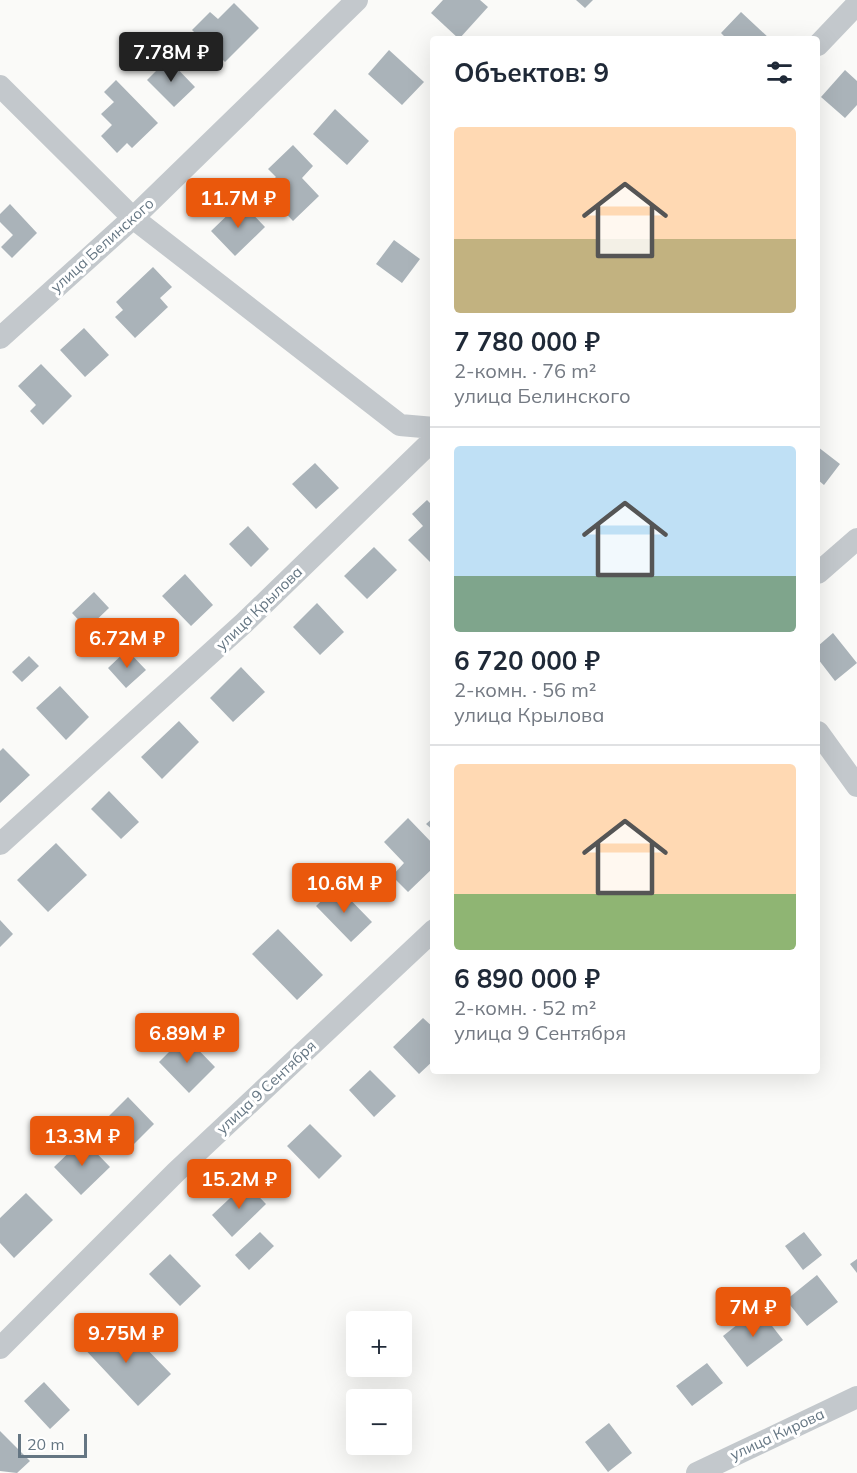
<!DOCTYPE html>
<html lang="ru">
<head>
<meta charset="utf-8">
<style>
  body { margin:0; font-family:Mulish,sans-serif; background:#f2f2f3; color:#1f2937; height:100vh; display:flex; flex-direction:column; font-size:22px; white-space:nowrap }
  * { box-sizing:border-box; margin:0 }
  p { font-size:20px; color:#747a83 }
  .icon { flex:none; width:33px; height:33px; fill:none; stroke:currentColor; stroke-width:2; stroke-linecap:round; stroke-linejoin:round }
  .map { position:relative; flex:1; overflow:hidden }
  .drawer { position:absolute; left:430px; top:36px; width:390px; height:1038px; display:flex; flex-direction:column; background:#fff; border-radius:6px; box-shadow:0 6px 24px #0002 }
  .drawer>* { flex:none }
  .fabs { position:absolute; left:346px; top:1311px; display:grid; gap:12px }
  .fabs a { display:grid; place-items:center; width:66px; height:66px; border-radius:6px; background:#fff; box-shadow:0 6px 24px #0002; font-size:30px }
  .scale { position:absolute; left:18px; bottom:15px; width:69px; box-sizing:border-box; padding-left:6px; border:3px solid #657683; border-top:0; font-size:16px; line-height:21px; white-space:nowrap; color:#657683; -webkit-text-stroke:4px #fff; paint-order:stroke }
  .price { position:absolute; translate:-50% -51px; padding:0 14px; border-radius:6px; background:#ea580c; color:#fff; font-size:20px; line-height:39px; filter:drop-shadow(0 2px 3px #0008) }
  .price::after { content:''; position:absolute; left:50%; top:36px; width:18px; height:14px; margin-left:-9px; background:inherit; clip-path:polygon(0 0,100% 0,50% 100%) }
  .price.active { background:#222; color:#fff }
  ul { padding:0; list-style:none }
  li { display:grid; align-content:center; gap:12px; height:318px; padding:0 24px }
  li+li { border-top:2px solid #e0e1e3 }
  li span { display:grid; place-items:center; height:186px; border-radius:6px; color:#555 }
  li>.icon { margin-inline-start:auto }
  span .icon { width:108px; height:108px; fill:#fffc; stroke-width:1 }
  li b { font-size:26px }
  h2 { display:flex; justify-content:space-between; align-items:center; height:72px; padding:0 24px; font-size:26px }
  .map>svg:first-child { display:block }
</style>
</head>
<body>
<div class="map">
<svg width="857" height="1473" viewBox="0 0 857 1473">
  <rect width="100%" height="100%" fill="#fafaf8"/>
  <path fill="#aab3b9" d="M443 0H480L488 7 459 39 431 13Z
    M576 0H593L585 8Z
    M234 3 259 28 225 62 192 30 210 12 218 19Z
    M741 12 770 39H727L721 33Z
    M389 50 424 82 402 105 368 74Z
    M168 59 195 87 174 107 147 80Z
    M845 70 857 81V105L845 118 821 97Z
    M116 80 158 123 132 148 127 143 117 153 101 136 112 125 101 114 114 102 104 92Z
    M335 109 369 141 347 165 313 134Z
    M293 145 313 166 302 178 319 196 293 221 263 189 276 177 268 169Z
    M241 202 265 227 235 256 211 231Z
    M10 204 37 233 12 258 1 247 13 235 0 222V214Z
    M394 240 420 259 402 283 376 264Z
    M153 267 172 287 160 298 168 307 135 338 115 317 123 310 116 302Z
    M84 328 109 355 85 377 60 350Z
    M41 364 72 396 43 425 30 411 36 405 18 386Z
    M818 447 840 464 824 485 818 480Z
    M315 463 339 488 316 509 292 484Z
    M427 500 434 507 432 564 408 540 423 526 412 514Z
    M248 526 269 549 251 567 229 544Z
    M374 547 397 570 367 599 344 576Z
    M185 574 213 605 191 626 162 596Z
    M94 592 109 608 87 629 72 613Z
    M317 603 344 632 320 655 293 627Z
    M833 633 857 663 835 681 818 659V646Z
    M127 650 146 670 126 688 108 668Z
    M29 656 39 666 22 682 12 672Z
    M241 667 265 692 233 722 210 698Z
    M60 686 89 717 66 740 36 708Z
    M179 721 199 742 162 779 141 757Z
    M3 748 30 775 0 803V751Z
    M109 791 139 822 121 839 91 809Z
    M434 817V831L426 824Z
    M408 818 434 845V867L408 892 392 876 404 863 384 842Z
    M56 843 87 875 48 912 17 880Z
    M337 886 372 922 351 942 316 906Z
    M0 920 13 934 0 947Z
    M278 929 323 975 297 1000 252 954Z
    M423 1018 434 1028V1060L419 1074 393 1047Z
    M185 1036 215 1067 189 1093 159 1062Z
    M370 1070 396 1096 374 1117 349 1090Z
    M128 1097 154 1124 133 1145 107 1118Z
    M310 1124 342 1156 319 1179 287 1146Z
    M83 1139 110 1167 81 1195 54 1167Z
    M246 1183 266 1204 232 1237 212 1215Z
    M26 1193 53 1220 14 1258 0 1243V1218Z
    M260 1232 274 1246 249 1270 235 1255Z
    M804 1232 822 1255 803 1270 785 1246Z
    M170 1254 201 1286 180 1306 149 1274Z
    M857 1259V1273L850 1264Z
    M817 1275 838 1302 807 1326 786 1300Z
    M758 1308 783 1340 747 1367 723 1336Z
    M100 1322 126 1349 137 1339 171 1374 138 1406 79 1343Z
    M707 1363 723 1383 692 1406 676 1386Z
    M44 1382 70 1410 50 1429 24 1401Z
    M609 1423 632 1453 608 1472 585 1442Z
    M0 1431 30 1461 17 1473 0 1471Z"/>
  <g fill="none" stroke-linecap="round" stroke-linejoin="round">
    <path stroke="#c3c8cc" stroke-width="22" d="M818 45 857 4
      M0 86 133 218 400 425 434 428
      M0 338 133 218 357 0
      M818 573 857 539
      M818 732 857 786
      M0 844 244 623 434 439
      M0 1348 176 1172 434 930
      M697 1473 857 1397"/>
  </g>
  <g text-anchor="middle" dominant-baseline="central" stroke-width="6" stroke-linejoin="round" paint-order="stroke">
    <g font-size="15" fill="#657683" stroke="#fff">
      <text transform="translate(102 245) rotate(-42)">улица Белинского</text>
      <text transform="translate(259 608) rotate(-44)">улица Крылова</text>
      <text transform="translate(266 1087) rotate(-43)">улица 9 Сентября</text>
      <text transform="translate(777 1434) rotate(-25)">улица Кирова</text>
    </g>
  </g>
</svg>
<div class="fabs">
<a>+</a>
<a>−</a>
</div>
<div class="scale">20 m</div>
<b class="price active" style="left:171px;top:83px">7.78M ₽</b>
<b class="price" style="left:238px;top:229px">11.7M ₽</b>
<b class="price" style="left:127px;top:669px">6.72M ₽</b>
<b class="price" style="left:344px;top:914px">10.6M ₽</b>
<b class="price" style="left:187px;top:1064px">6.89M ₽</b>
<b class="price" style="left:82px;top:1167px">13.3M ₽</b>
<b class="price" style="left:239px;top:1210px">15.2M ₽</b>
<b class="price" style="left:753px;top:1338px">7M ₽</b>
<b class="price" style="left:126px;top:1364px">9.75M ₽</b>
<section class="drawer">
<h2>Объектов: 9<svg class="icon" aria-label="filters" viewBox="0 0 24 24"><path d="M4 7h16M4 17h16"/><circle cx="9" cy="7" r="2"/><circle cx="15" cy="17" r="2"/></svg></h2>
<ul>
<li><span style="background:linear-gradient(#ffd9b3 60%,#c2b280 0)"><svg class="icon" aria-label="home" viewBox="0 0 24 24"><path d="M3 11l9-7 9 7M6 9v11h12V9"/></svg></span><div><b>7 780 000 ₽</b><p>2-комн. · 76 m²</p><p>улица Белинского</p></div></li>
<li><span style="background:linear-gradient(#bfe0f5 70%,#7fa58c 0)"><svg class="icon" aria-label="home" viewBox="0 0 24 24"><path d="M3 11l9-7 9 7M6 9v11h12V9"/></svg></span><div><b>6 720 000 ₽</b><p>2-комн. · 56 m²</p><p>улица Крылова</p></div></li>
<li><span style="background:linear-gradient(#ffd9b3 70%,#8fb573 0)"><svg class="icon" aria-label="home" viewBox="0 0 24 24"><path d="M3 11l9-7 9 7M6 9v11h12V9"/></svg></span><div><b>6 890 000 ₽</b><p>2-комн. · 52 m²</p><p>улица 9 Сентября</p></div></li>
</ul>
</section>
</div>
</body>
</html>
